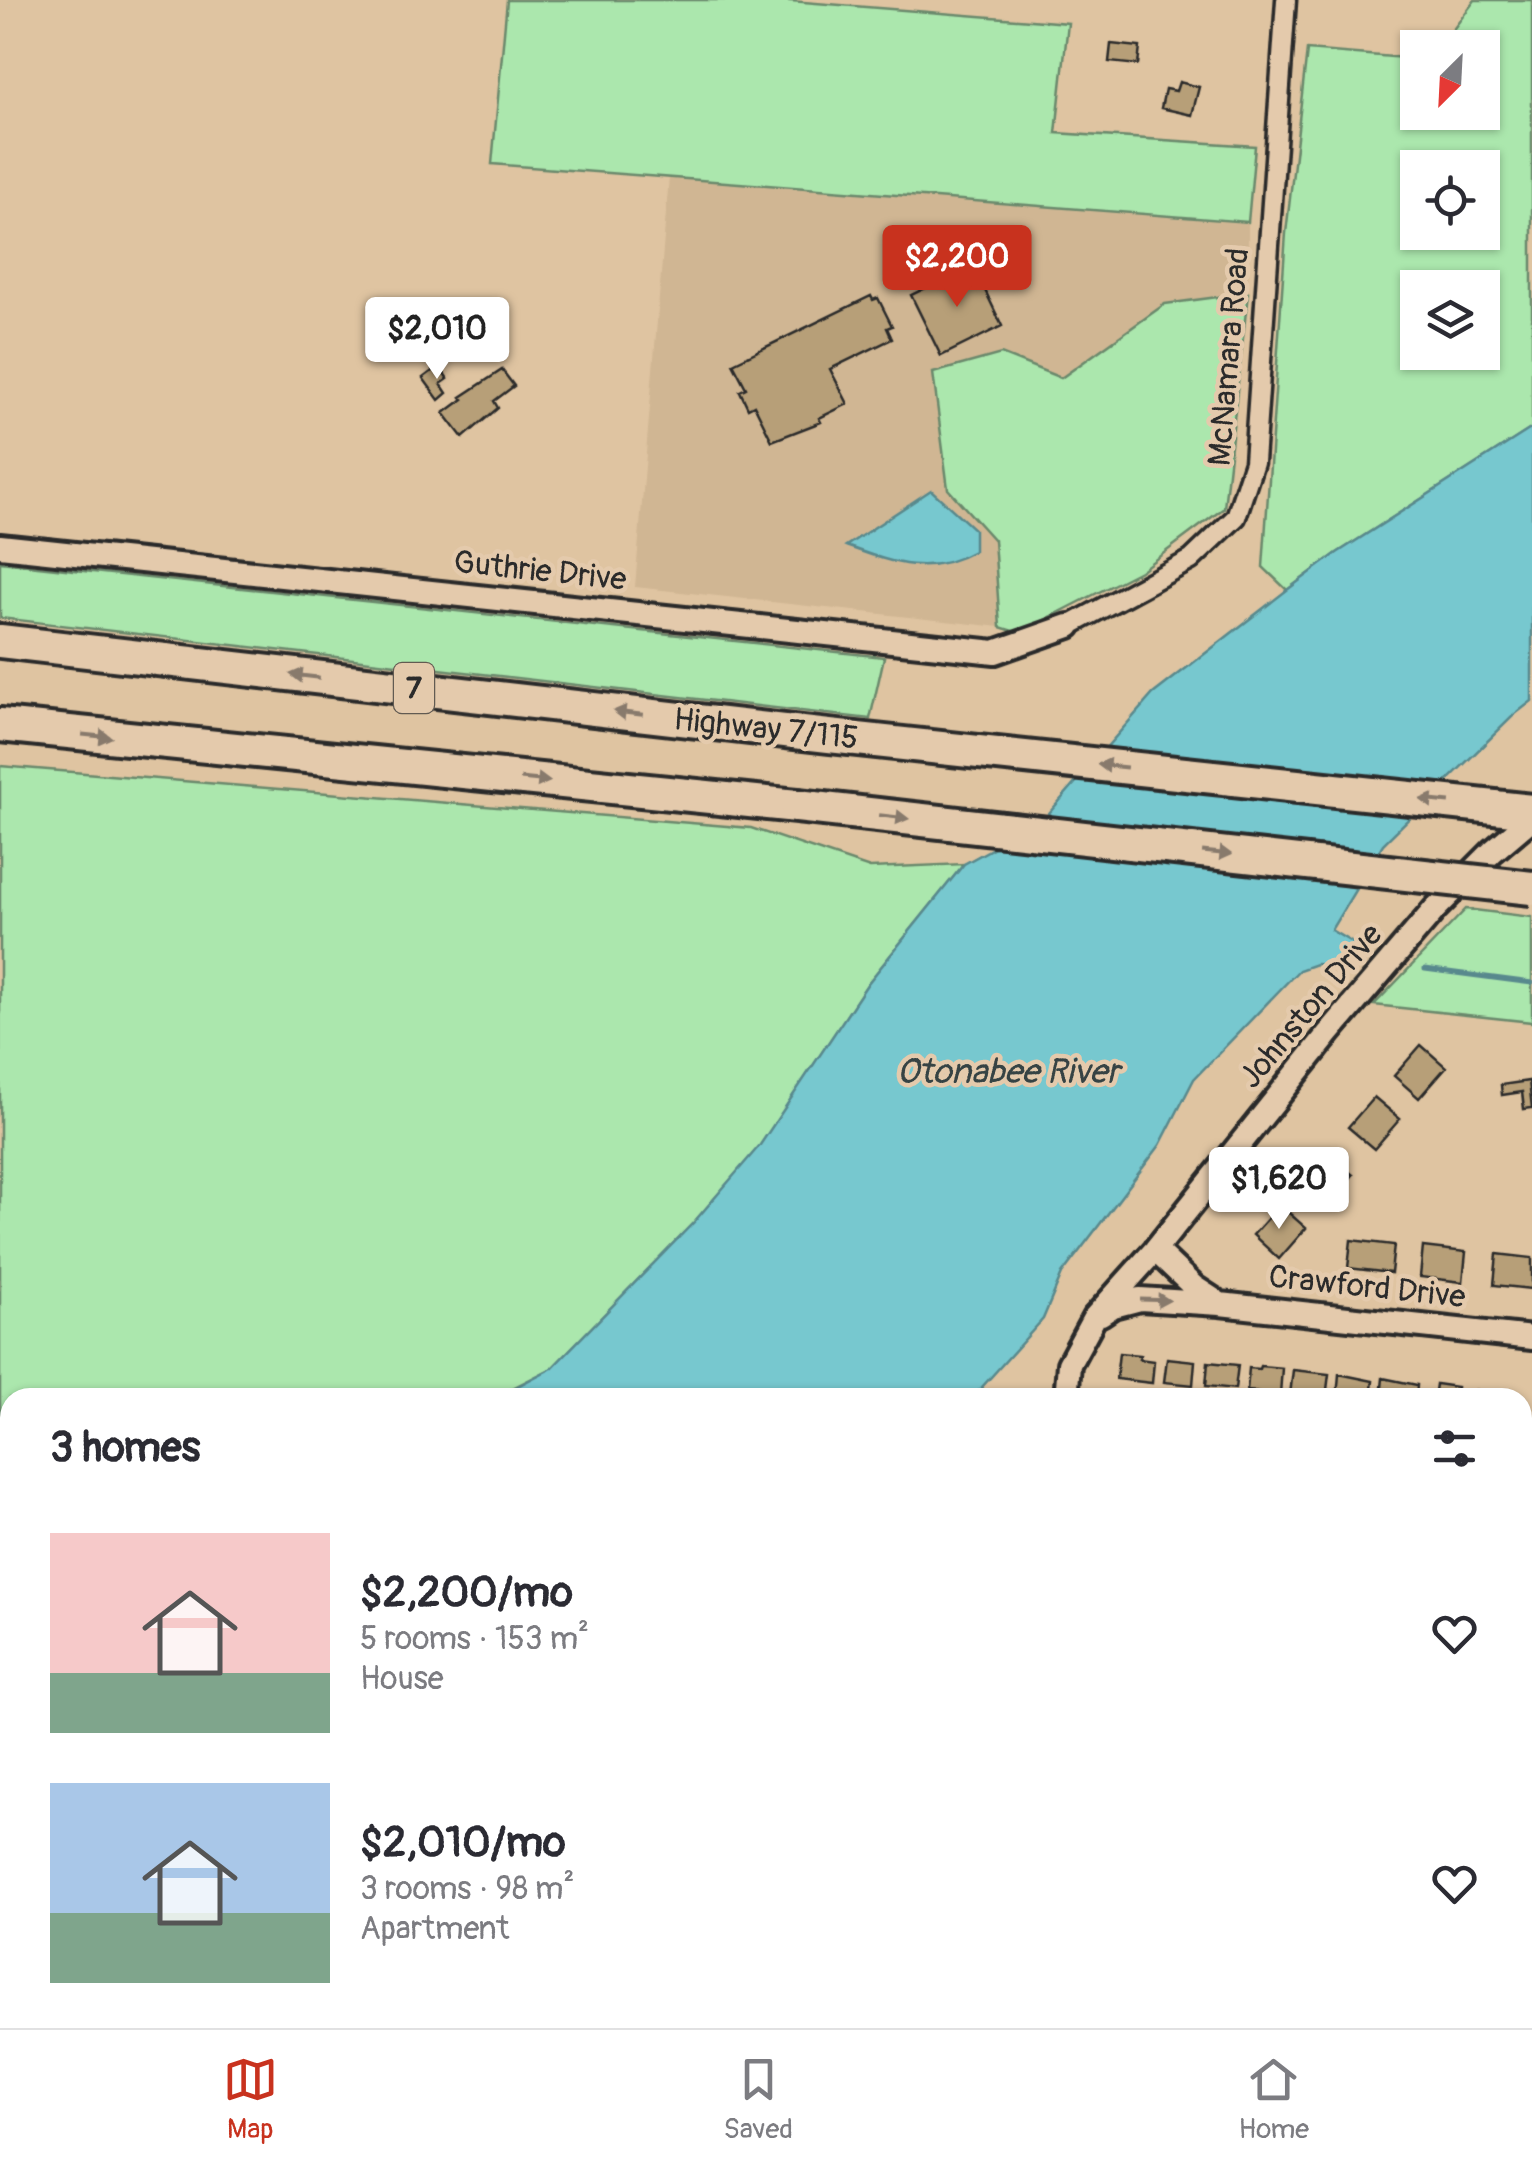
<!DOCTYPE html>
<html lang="en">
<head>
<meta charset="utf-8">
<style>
  body { margin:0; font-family:Pangolin,sans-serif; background:#f2f2f3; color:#2b2b33; height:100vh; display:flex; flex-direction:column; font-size:38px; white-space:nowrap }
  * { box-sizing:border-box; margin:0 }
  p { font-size:32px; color:#7c7c81 }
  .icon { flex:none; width:55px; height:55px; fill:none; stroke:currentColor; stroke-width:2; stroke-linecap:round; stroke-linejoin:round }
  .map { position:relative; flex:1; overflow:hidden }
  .drawer { position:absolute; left:0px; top:1388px; width:1532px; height:642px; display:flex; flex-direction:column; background:#fff; border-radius:30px 30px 0 0; box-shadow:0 2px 8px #0004 }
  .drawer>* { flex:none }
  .needle { width:65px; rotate:204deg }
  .buttons { position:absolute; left:1400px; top:30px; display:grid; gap:20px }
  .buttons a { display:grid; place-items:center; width:100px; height:100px; border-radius:0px; background:#fff; box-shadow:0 2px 8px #0004; font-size:50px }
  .price { position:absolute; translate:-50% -85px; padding:0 22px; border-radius:10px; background:#fff; color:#222; font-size:32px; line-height:65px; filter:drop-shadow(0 2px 5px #0008) }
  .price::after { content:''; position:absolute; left:50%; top:60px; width:30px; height:22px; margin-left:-15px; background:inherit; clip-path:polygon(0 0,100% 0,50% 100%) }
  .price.current { background:#c8321e; color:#fff }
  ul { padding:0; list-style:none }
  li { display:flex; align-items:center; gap:30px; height:250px; padding:0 50px }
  li span { display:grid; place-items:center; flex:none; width:280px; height:200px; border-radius:0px; color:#555 }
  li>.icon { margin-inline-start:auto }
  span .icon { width:120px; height:120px; fill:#fffc; stroke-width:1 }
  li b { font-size:42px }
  h2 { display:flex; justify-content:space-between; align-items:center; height:120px; padding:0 50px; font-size:42px }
  .tabs { display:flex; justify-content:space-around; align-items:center; height:140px; border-top:2px solid #e1e1e2; background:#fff; font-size:28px; color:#7c7c81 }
  .tabs a { display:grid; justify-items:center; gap:5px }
  .tabs .current { color:#c8321e }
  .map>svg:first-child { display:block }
</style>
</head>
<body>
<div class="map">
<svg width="1532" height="2028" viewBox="0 0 1532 2028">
  <rect width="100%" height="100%" fill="#dfc4a1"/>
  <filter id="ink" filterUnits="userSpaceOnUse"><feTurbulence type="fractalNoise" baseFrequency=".01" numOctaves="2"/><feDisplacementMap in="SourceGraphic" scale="20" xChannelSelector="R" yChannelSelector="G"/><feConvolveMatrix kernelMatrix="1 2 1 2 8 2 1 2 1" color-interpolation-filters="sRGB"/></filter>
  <g filter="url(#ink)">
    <path fill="#d0b693" d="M669 177 1248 222V293L1165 304 1061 378 1001 354 948 489 995 540 1000 627 635 587Z"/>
    <path fill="#abe7ad" stroke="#6b896c" stroke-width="2.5" fill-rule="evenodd" d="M507 0H778L1068 23 1056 133 1255 146 1248 222 492 164Z
      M1475 0H1532V428L1337 553 1287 590 1263 567 1286 233 1307 50 1417 59 1418 112H1482V48L1440 47ZM1418 168H1482V232H1418ZM1418 288H1482V352H1418Z
      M1248 293 1224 508 1140 571 1019 633 1000 627 994 540 948 489 933 373 1001 354 1061 378 1165 304Z
      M0 562 884 657 870 719 0 618Z
      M0 766 751 828 870 868 964 864 868 983 760 1146 694 1222 552 1368 495 1397 10 1398V1596L0 1600Z
      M1466 909 1532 917V1022L1374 1005Z"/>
    <path fill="#77c8cf" stroke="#59898d" stroke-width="2.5" d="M1532 428V701L1514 715 1383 844 1331 930 1361 948 1355 966 1316 964 1299 970 1194 1079 1160 1145 1062 1274 1043 1319 973 1397 495 1398 552 1368 694 1222 760 1145 868 983 964 864 1042 821 1153 694 1287 590 1337 553Z
      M931 490 974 529V551C928 577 893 563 846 546Z
      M10 1596V1953L0 1954V1600Z"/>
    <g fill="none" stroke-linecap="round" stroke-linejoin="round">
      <path stroke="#59898d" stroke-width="5" d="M1425 969 1532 983"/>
    </g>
    <path fill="#b79f78" stroke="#2b2b2b" stroke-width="2.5" d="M1111 44 1140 47 1138 65 1109 62Z
      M1179 82 1199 87 1192 115 1161 108 1165 89 1176 91Z
      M973 265 1002 326 941 356 911 295Z
      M871 296 873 300 878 298 892 326 887 328 892 339 830 369 848 404 819 418 821 422 772 441 754 405 748 408 740 391 746 388 733 363Z
      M439 366 448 379 441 384 447 393 439 400 423 378Z
      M502 370 514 386 494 401 498 408 463 438 444 413 463 399 461 397Z
      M1421 1045 1446 1067 1419 1098 1394 1076Z
      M1529 1081 1532 1108 1524 1109 1522 1092 1502 1095 1501 1085Z
      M1374 1097 1400 1119 1374 1149 1348 1127Z
      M1327 1153 1353 1175 1326 1206 1300 1183Z
      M1280 1205 1306 1228 1279 1259 1253 1235Z
      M1351 1240 1394 1245 1391 1273 1348 1268Z
      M1423 1247 1466 1252 1463 1282 1420 1277Z
      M1497 1254 1532 1258V1289L1494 1285Z
      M1119 1353 1140 1355 1139 1359 1154 1361 1152 1383 1116 1379Z
      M1167 1358 1195 1361 1193 1385 1164 1382Z
      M1208 1362 1238 1365 1235 1389 1206 1386Z
      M1260 1366 1282 1368 1280 1394 1247 1391 1249 1368 1259 1369Z
      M1293 1370 1329 1374 1326 1398 1290 1395Z
      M1339 1374 1373 1381 1371 1398H1337Z
      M1383 1378 1417 1385 1416 1398H1381Z
      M1436 1384 1457 1387 1456 1398H1434Z
      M1476 1390 1498 1392 1497 1398H1461L1462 1391 1476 1393Z
      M1524 1533 1532 1542V1573L1529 1575 1522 1568Z
      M1531 1708 1532 1709V1742L1522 1734V1717Z
      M1522 1865 1530 1866 1527 1897H1522Z
      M1524 1934 1532 1935V1956H1522Z
      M288 2020H336V2028H287Z
      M512 2020H533L532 2028H511Z
      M622 2020H644L643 2028H621Z
      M940 2020H962L961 2028H939Z
      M1054 2020H1107L1106 2028 1053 2025Z
      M1155 2020H1176V2028H1154Z
      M1305 2020 1329 2021 1328 2028H1305Z
      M1342 2020 1376 2021 1375 2028H1341Z"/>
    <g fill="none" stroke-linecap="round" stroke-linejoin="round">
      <g stroke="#2b2b2b" stroke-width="25">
        <path id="minor" d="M1069 626 1191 560 1236 517 1254 462 1286 0
          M1522 1791 1532 1797
          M1522 1998 1532 1999
          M189 2028 206 2020
          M363 2028 364 2020
          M579 2028V2020
          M791 2028V2020"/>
      </g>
      <g stroke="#2b2b2b" stroke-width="30">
        <path id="tertiary" d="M0 546 995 652 1069 626
          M1155 1250 1194 1287 1217 1302
          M1101 1314 1113 1306 1140 1299 1220 1304 1532 1338
          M1066 1398 1069 1364 1094 1318 1155 1250 1329 1033 1435 909 1493 851 1532 818
          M1006 2028V2020"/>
      </g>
      <g stroke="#2b2b2b" stroke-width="40">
        <path id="motorway" d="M0 641 829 736 1532 811
          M0 725 797 806"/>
      </g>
      <use href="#minor" stroke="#e4caac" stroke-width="18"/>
      <use href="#tertiary" stroke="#e4caac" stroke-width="22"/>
      <use href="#motorway" stroke="#e4caac" stroke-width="32"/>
      <g stroke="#2b2b2b" stroke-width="40" stroke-linecap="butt">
        <path id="motorway-bridge" d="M797 806 1532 888"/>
      </g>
      <use href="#motorway-bridge" stroke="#e4caac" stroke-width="32"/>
    </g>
    <defs><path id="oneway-solid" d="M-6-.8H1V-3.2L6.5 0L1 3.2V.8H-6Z" transform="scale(2.5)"/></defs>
    <g fill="#887a6c">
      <use href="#oneway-solid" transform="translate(305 676) rotate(-173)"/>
      <use href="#oneway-solid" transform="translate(628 713) rotate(-173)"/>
      <use href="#oneway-solid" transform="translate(97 736) rotate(6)"/>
      <use href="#oneway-solid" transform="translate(1112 766) rotate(-174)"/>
      <use href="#oneway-solid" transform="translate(535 780) rotate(6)"/>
      <use href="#oneway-solid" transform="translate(1435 801) rotate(-174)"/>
      <use href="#oneway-solid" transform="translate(894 817) rotate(7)"/>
      <use href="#oneway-solid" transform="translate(1217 853) rotate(6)"/>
      <use href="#oneway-solid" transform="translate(1155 1300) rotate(2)"/>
    </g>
  </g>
  <g text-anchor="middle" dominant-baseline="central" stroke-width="9" stroke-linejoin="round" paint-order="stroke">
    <rect fill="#e4caac" stroke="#625b52" stroke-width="2.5" x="394" y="663" width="40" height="50" rx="8"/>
    <g font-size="30" font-weight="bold" fill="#2b2b2b">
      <text x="414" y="688">7</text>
    </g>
    <g font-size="32" fill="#2b2b2b" stroke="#e4caac">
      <text transform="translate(1229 357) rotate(-85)">McNamara Road</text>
      <text transform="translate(540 571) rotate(6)">Guthrie Drive</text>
      <text transform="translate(766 729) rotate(6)">Highway 7/115</text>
      <text transform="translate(1311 1006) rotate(-50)">Johnston Drive</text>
      <text transform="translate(1367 1287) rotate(6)">Crawford Drive</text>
    </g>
    <g font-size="35" font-style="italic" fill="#364344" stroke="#e4caac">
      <text x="1008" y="1072">Otonabee River</text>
    </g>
  </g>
</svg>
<div class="buttons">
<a><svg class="needle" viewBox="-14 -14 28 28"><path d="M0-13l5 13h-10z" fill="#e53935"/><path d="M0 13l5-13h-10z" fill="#7c7c81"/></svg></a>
<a><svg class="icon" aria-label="locate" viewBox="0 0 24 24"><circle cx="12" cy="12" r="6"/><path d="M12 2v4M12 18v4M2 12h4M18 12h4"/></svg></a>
<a><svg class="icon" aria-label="layers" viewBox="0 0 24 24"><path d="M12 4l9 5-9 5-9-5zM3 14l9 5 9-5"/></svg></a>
</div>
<b class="price current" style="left:957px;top:310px">$2,200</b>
<b class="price" style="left:437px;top:382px">$2,010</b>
<b class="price" style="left:1279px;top:1232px">$1,620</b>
<section class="drawer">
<h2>3 homes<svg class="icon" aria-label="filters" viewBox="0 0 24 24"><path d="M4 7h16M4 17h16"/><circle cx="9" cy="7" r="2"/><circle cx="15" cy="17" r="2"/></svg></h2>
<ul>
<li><span style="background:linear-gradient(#f6c9c9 70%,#7fa58c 0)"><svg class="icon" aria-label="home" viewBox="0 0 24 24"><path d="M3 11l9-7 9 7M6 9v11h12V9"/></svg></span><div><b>$2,200/mo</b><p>5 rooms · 153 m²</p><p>House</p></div><svg class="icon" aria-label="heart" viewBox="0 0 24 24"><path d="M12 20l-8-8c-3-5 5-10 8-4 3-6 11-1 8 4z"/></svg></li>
<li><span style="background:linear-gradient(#a9c7e8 65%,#7fa58c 0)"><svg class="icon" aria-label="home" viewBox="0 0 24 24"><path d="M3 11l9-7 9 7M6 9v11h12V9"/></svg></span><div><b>$2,010/mo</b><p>3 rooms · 98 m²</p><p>Apartment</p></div><svg class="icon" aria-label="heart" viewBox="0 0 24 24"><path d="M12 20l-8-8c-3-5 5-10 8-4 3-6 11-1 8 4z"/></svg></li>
</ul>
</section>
</div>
<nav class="tabs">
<a class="current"><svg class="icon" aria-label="map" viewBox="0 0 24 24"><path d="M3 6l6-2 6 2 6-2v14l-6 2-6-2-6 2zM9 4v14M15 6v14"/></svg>Map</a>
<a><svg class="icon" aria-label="saved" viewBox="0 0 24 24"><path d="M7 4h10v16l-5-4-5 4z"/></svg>Saved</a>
<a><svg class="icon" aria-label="home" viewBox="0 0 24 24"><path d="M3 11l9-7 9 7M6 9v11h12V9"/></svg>Home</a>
</nav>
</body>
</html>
